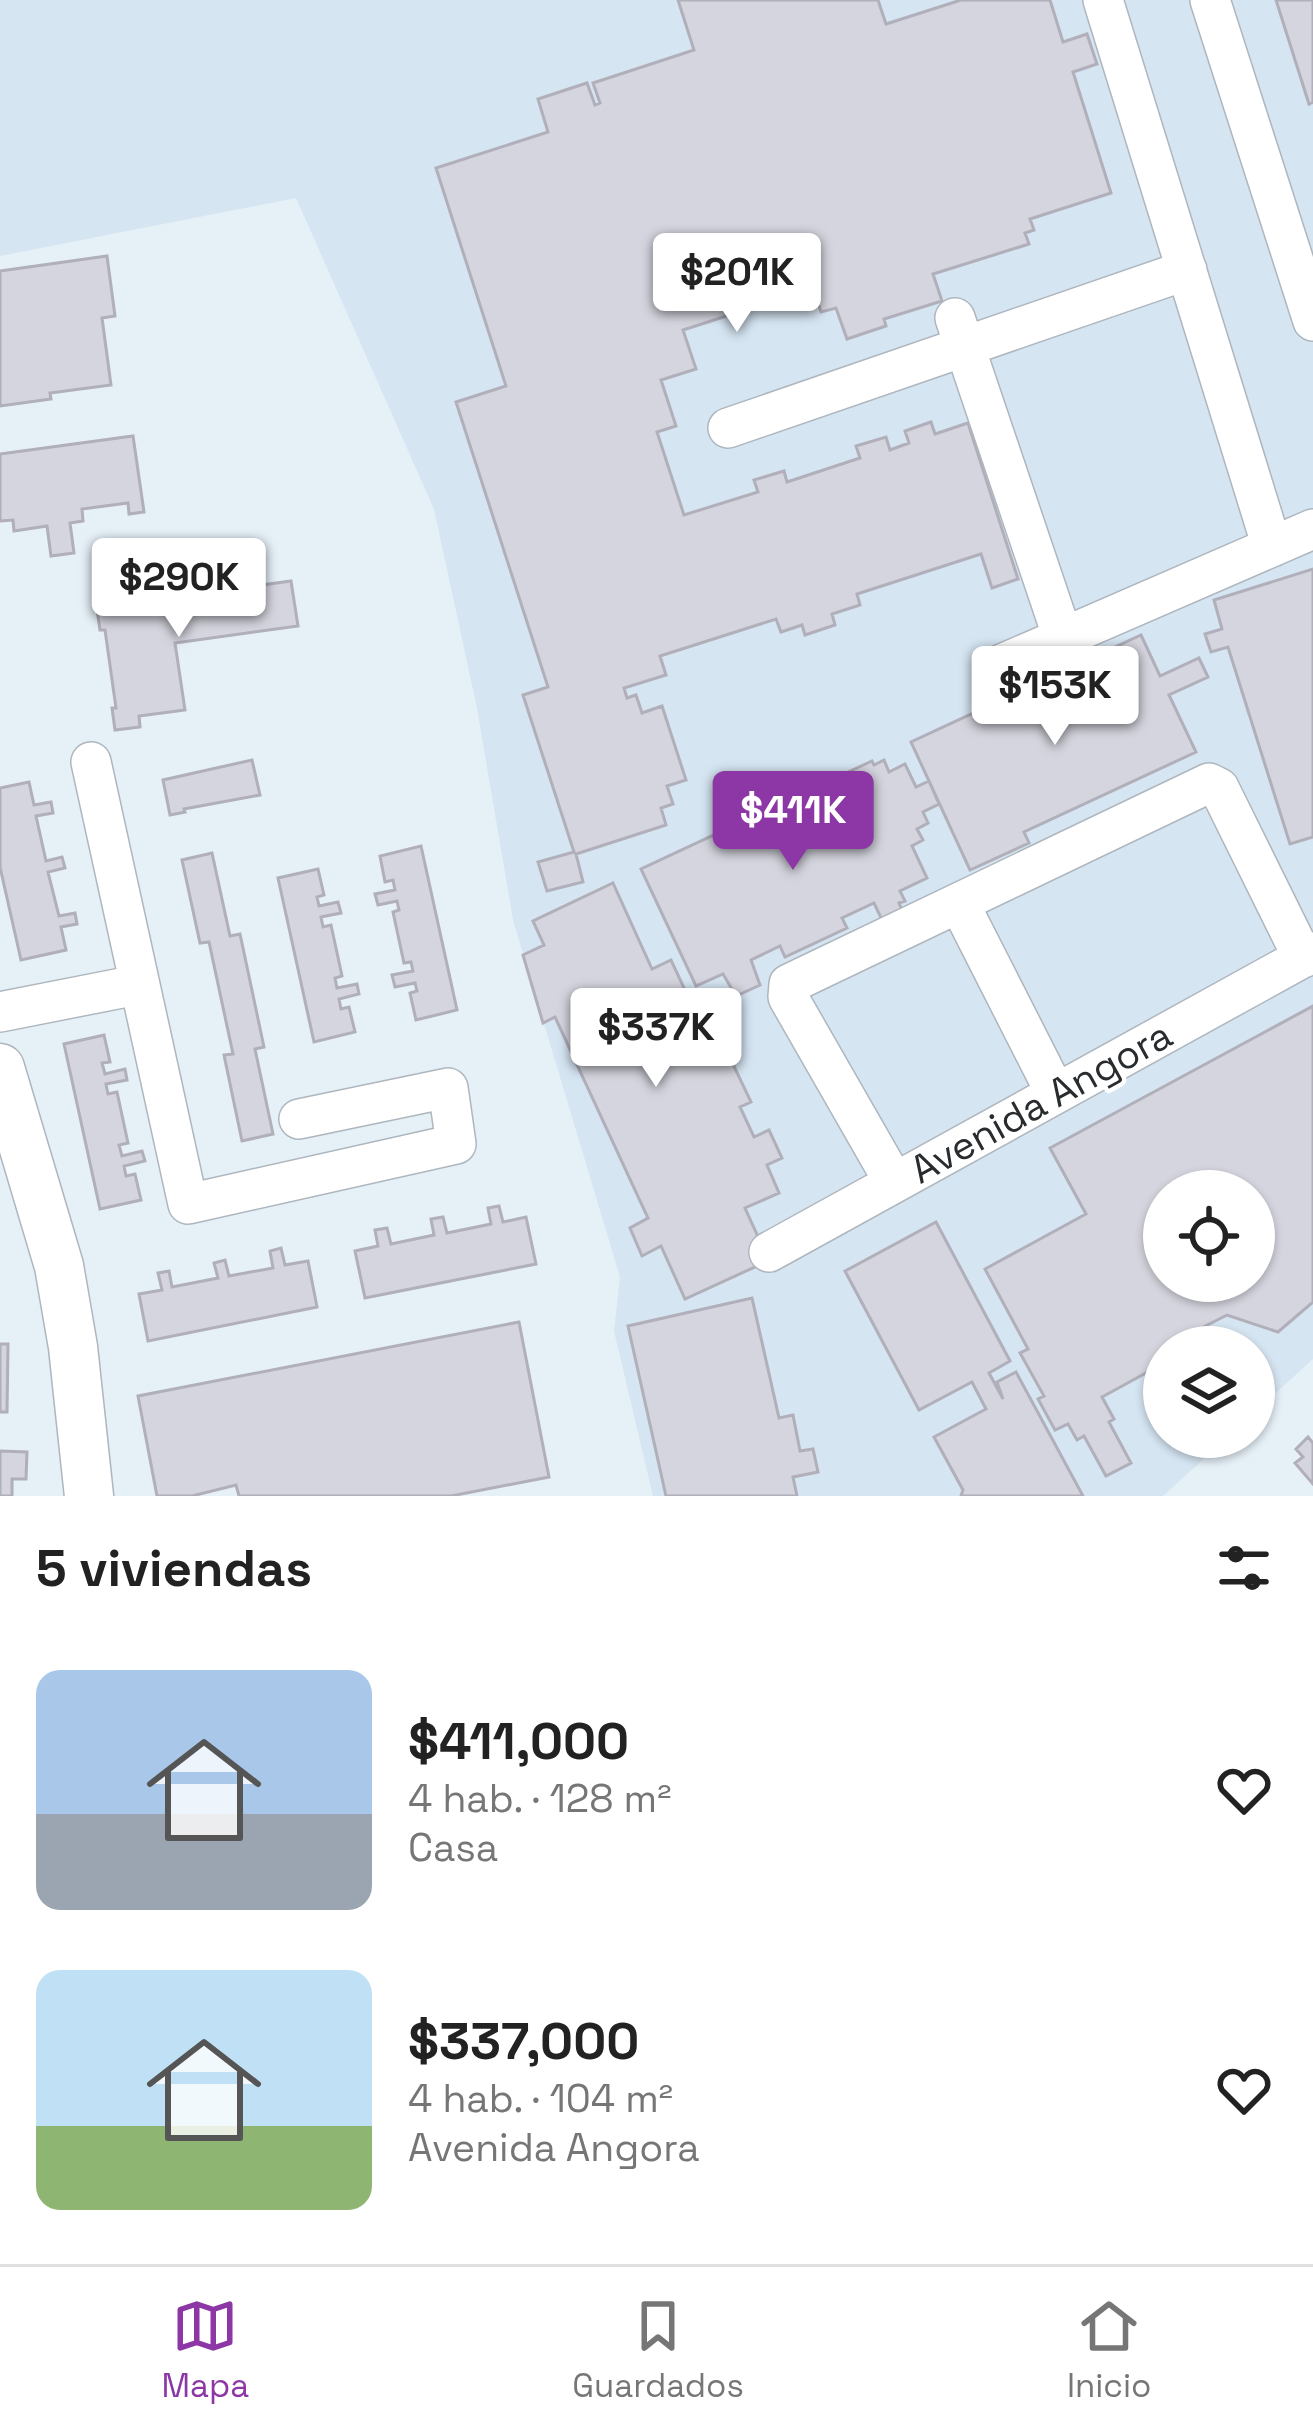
<!DOCTYPE html>
<html lang="es">
<head>
<meta charset="utf-8">
<style>
  body { margin:0; font-family:"Space Grotesk",sans-serif; background:#f2f2f2; color:#222; height:100vh; display:flex; flex-direction:column; font-size:45px; white-space:nowrap }
  * { box-sizing:border-box; margin:0 }
  p { font-size:39px; color:#767676 }
  .icon { flex:none; width:66px; height:66px; fill:none; stroke:currentColor; stroke-width:2; stroke-linecap:round; stroke-linejoin:round }
  .map { position:relative; height:1496px; overflow:hidden }
  .sheet { display:flex; flex-direction:column; background:#fff; flex:1 }
  .sheet>* { flex:none }
  .buttons { position:absolute; left:1143px; top:1170px; display:grid; gap:24px }
  .buttons a { display:grid; place-items:center; width:132px; height:132px; border-radius:50%; background:#fff; box-shadow:0 3px 9px #0004; font-size:60px }
  .price { position:absolute; translate:-50% -102px; padding:0 27px; border-radius:12px; background:#fff; color:#222; font-size:39px; line-height:78px; filter:drop-shadow(0 3px 6px #0008) }
  .price::after { content:''; position:absolute; left:50%; top:72px; width:36px; height:27px; margin-left:-18px; background:inherit; clip-path:polygon(0 0,100% 0,50% 100%) }
  .price.on { background:#8c37a5; color:#fff }
  ul { padding:0; list-style:none }
  li { display:flex; align-items:center; gap:36px; height:300px; padding:0 36px }
  li span { display:grid; place-items:center; flex:none; width:336px; height:240px; border-radius:24px; color:#555 }
  li>.icon { margin-inline-start:auto }
  span .icon { width:144px; height:144px; fill:#fffc; stroke-width:1 }
  li b { font-size:51px }
  h2 { display:flex; justify-content:space-between; align-items:center; height:144px; padding:0 36px; font-size:51px }
  .tab-bar { display:flex; justify-content:space-around; align-items:center; height:168px; border-top:3px solid #e0e0e0; background:#fff; font-size:33px; color:#767676 }
  .tab-bar a { display:grid; justify-items:center; gap:6px }
  .tab-bar .on { color:#8c37a5 }
  .map>svg:first-child { display:block }
</style>
</head>
<body>
<div class="map">
<svg width="1313" height="1496" viewBox="0 0 1313 1496">
  <rect width="100%" height="100%" fill="#e6f0f7"/>
  <path fill="#d5e5f2" fill-rule="evenodd" d="M0 0H1313V1359L1254 1413V1347H1164V1437H1228L1163 1496H653L614 1331 620 1277 513 920 477 708 434 509 296 198 0 256ZM1164 1191H1254V1281H1164Z"/>
  <path fill="#d5d5df" stroke="#b0afba" stroke-width="3" fill-rule="evenodd" d="M678 0H878L886 24 961 0H1050L1063 42 1087 34 1097 64 1073 72 1111 193 1030 219 1034 230 1025 233 1029 244 933 274 942 301 884 319 886 326 847 339 836 308 821 312 813 288 683 330 696 369 661 380 676 426 657 432 684 515 758 492 754 480 784 471 787 482 860 458 856 446 886 437 890 450 909 443 905 431 931 422 935 434 968 423 1018 579 992 588 981 554 857 594 860 605 832 614 835 625 805 635 802 625 781 632 776 619 660 656 666 675 624 688 627 698 636 695 642 713 662 706 686 780 667 786 673 804 661 808 666 825 576 854 583 882 547 891 538 862 574 852 523 695 548 687 456 402 506 386 436 168 548 132 538 99 587 83 595 105 600 103 593 83 694 50Z
    M1276 0H1313V102L1309 104Z
    M107 256 115 316 102 318 111 385 50 393 51 399 0 406V271Z
    M133 436 144 512 129 514 128 503 82 509 83 521 70 523 74 553 51 556 47 526 14 531 13 520 0 521V454Z
    M1313 569V837L1290 844 1228 647 1211 652 1205 634 1222 629 1214 600Z
    M291 581 298 626 175 643 185 710 139 716 140 727 115 730 112 708H116L105 630H100L97 610 109 609 108 601 167 592 168 598Z
    M1141 635 1160 676 1199 658 1208 677 1169 695 1196 752 1024 832 1029 843 970 870 911 742Z
    M252 760 260 795 184 809 185 812 170 815 163 780Z
    M884 760 889 772 905 764 916 787 929 781 939 804 923 812 928 823 917 829 923 840 912 846 927 878 900 891 905 901 899 903 902 910 882 920 874 903 842 918 847 928 785 957 780 946 751 960 760 985 736 996 723 974 696 986 641 869 872 761 874 765Z
    M29 782 34 805 51 802 53 813 36 816 46 861 62 857 65 868 48 872 59 916 75 913 77 924 61 927 66 950 21 960 0 867V788Z
    M421 846 457 1010 416 1020 410 993 417 991 415 983 395 987 392 975 413 971 411 962 404 963 393 912 399 910 397 901 378 905 375 894 395 890 393 880 385 882 380 856Z
    M212 853 230 936 240 934 264 1047 255 1049 273 1134 242 1141 224 1055 233 1054 209 942 200 943 182 860Z
    M318 869 324 895 317 897 319 906 338 902 341 913 321 917 323 927 331 925 342 976 335 978 337 988 357 984 359 994 339 999 341 1009 349 1007 355 1032 314 1042 278 878Z
    M613 883 652 969 671 960 711 1046 722 1041 751 1102 740 1107 754 1137 769 1130 782 1158 767 1165 779 1193 745 1208 764 1250 751 1256 757 1266 685 1299 661 1246 642 1256 630 1228 648 1218 555 1017 543 1023 523 955 544 945 533 921Z
    M1313 1006V1302L1278 1332 1227 1315 1164 1347 1159 1351 1164 1363 1102 1397 1114 1419 1109 1422 1131 1463 1106 1476 1084 1436 1077 1440 1068 1424 1055 1430 1038 1399 1044 1396 1020 1353 1028 1349 985 1269 1086 1214 1050 1148ZM1164 1191H1254V1281H1164Z
    M104 1035 110 1062 102 1063 105 1074 125 1069 127 1080 106 1084 108 1094 117 1092 128 1143 119 1145 122 1156 142 1151 145 1161 124 1166 126 1176 135 1174 141 1200 100 1209 64 1044Z
    M499 1206 503 1222 526 1217 536 1264 365 1298 355 1251 378 1246 375 1230 387 1228 391 1244 434 1235 431 1219 443 1217 447 1233 491 1224 488 1208Z
    M936 1222 1010 1361 989 1373 1003 1399 997 1382 1016 1372 1083 1496H961L963 1490 934 1437 986 1409 972 1382 919 1410 845 1271Z
    M281 1248 285 1265 308 1261 317 1307 148 1341 139 1294 162 1290 158 1273 169 1271 172 1287 218 1278 214 1263 225 1260 229 1276 273 1268 270 1251Z
    M752 1298 779 1418 793 1415 800 1451 813 1449 818 1472 793 1477 797 1496H666L628 1326Z
    M519 1322 549 1477 451 1496H239L236 1485 192 1496H157L138 1396Z
    M0 1344H8L7 1412H0Z
    M1308 1437 1313 1443V1484L1295 1463 1303 1457 1296 1449Z
    M0 1451 27 1452 26 1479H12V1496H0Z"/>
  <g fill="none" stroke-linecap="round" stroke-linejoin="round">
    <g stroke="#aeb6be" stroke-width="42">
      <path id="minor" d="M1103 0 1272 547
        M1210 0 1313 321
        M955 318 1063 638
        M728 428 1187 270
        M1002 664 1313 529
        M91 762 188 1204 456 1144 448 1088 299 1119
        M959 903 1055 1092
        M0 1012 137 985
        M894 1182 788 997 789 984 1209 783 1219 788 1303 958
        M769 1252 1313 952"/>
    </g>
    <g stroke="#aeb6be" stroke-width="51">
      <path id="major" d="M0 1068 59 1266 73 1347 89 1496"/>
    </g>
    <use href="#minor" stroke="#fff" stroke-width="39"/>
    <use href="#major" stroke="#fff" stroke-width="48"/>
  </g>
  <g text-anchor="middle" dominant-baseline="central" stroke-width="9" stroke-linejoin="round" paint-order="stroke">
    <g font-size="39" fill="#292c2f" stroke="#fff">
      <text transform="translate(1041 1102) rotate(-29)">Avenida Angora</text>
    </g>
  </g>
</svg>
<div class="buttons">
<a><svg class="icon" aria-label="locate" viewBox="0 0 24 24"><circle cx="12" cy="12" r="6"/><path d="M12 2v4M12 18v4M2 12h4M18 12h4"/></svg></a>
<a><svg class="icon" aria-label="layers" viewBox="0 0 24 24"><path d="M12 4l9 5-9 5-9-5zM3 14l9 5 9-5"/></svg></a>
</div>
<b class="price" style="left:737px;top:335px">$201K</b>
<b class="price" style="left:179px;top:640px">$290K</b>
<b class="price" style="left:1055px;top:748px">$153K</b>
<b class="price on" style="left:793px;top:873px">$411K</b>
<b class="price" style="left:656px;top:1090px">$337K</b>
</div>
<section class="sheet">
<h2>5 viviendas<svg class="icon" aria-label="filters" viewBox="0 0 24 24"><path d="M4 7h16M4 17h16"/><circle cx="9" cy="7" r="2"/><circle cx="15" cy="17" r="2"/></svg></h2>
<ul>
<li><span style="background:linear-gradient(#a9c7e8 60%,#9aa5b1 0)"><svg class="icon" aria-label="home" viewBox="0 0 24 24"><path d="M3 11l9-7 9 7M6 9v11h12V9"/></svg></span><div><b>$411,000</b><p>4 hab. · 128 m²</p><p>Casa</p></div><svg class="icon" aria-label="heart" viewBox="0 0 24 24"><path d="M12 20l-8-8c-3-5 5-10 8-4 3-6 11-1 8 4z"/></svg></li>
<li><span style="background:linear-gradient(#bfe0f5 65%,#8fb573 0)"><svg class="icon" aria-label="home" viewBox="0 0 24 24"><path d="M3 11l9-7 9 7M6 9v11h12V9"/></svg></span><div><b>$337,000</b><p>4 hab. · 104 m²</p><p>Avenida Angora</p></div><svg class="icon" aria-label="heart" viewBox="0 0 24 24"><path d="M12 20l-8-8c-3-5 5-10 8-4 3-6 11-1 8 4z"/></svg></li>
</ul>
</section>
<nav class="tab-bar">
<a class="on"><svg class="icon" aria-label="map" viewBox="0 0 24 24"><path d="M3 6l6-2 6 2 6-2v14l-6 2-6-2-6 2zM9 4v14M15 6v14"/></svg>Mapa</a>
<a><svg class="icon" aria-label="saved" viewBox="0 0 24 24"><path d="M7 4h10v16l-5-4-5 4z"/></svg>Guardados</a>
<a><svg class="icon" aria-label="home" viewBox="0 0 24 24"><path d="M3 11l9-7 9 7M6 9v11h12V9"/></svg>Inicio</a>
</nav>
</body>
</html>
